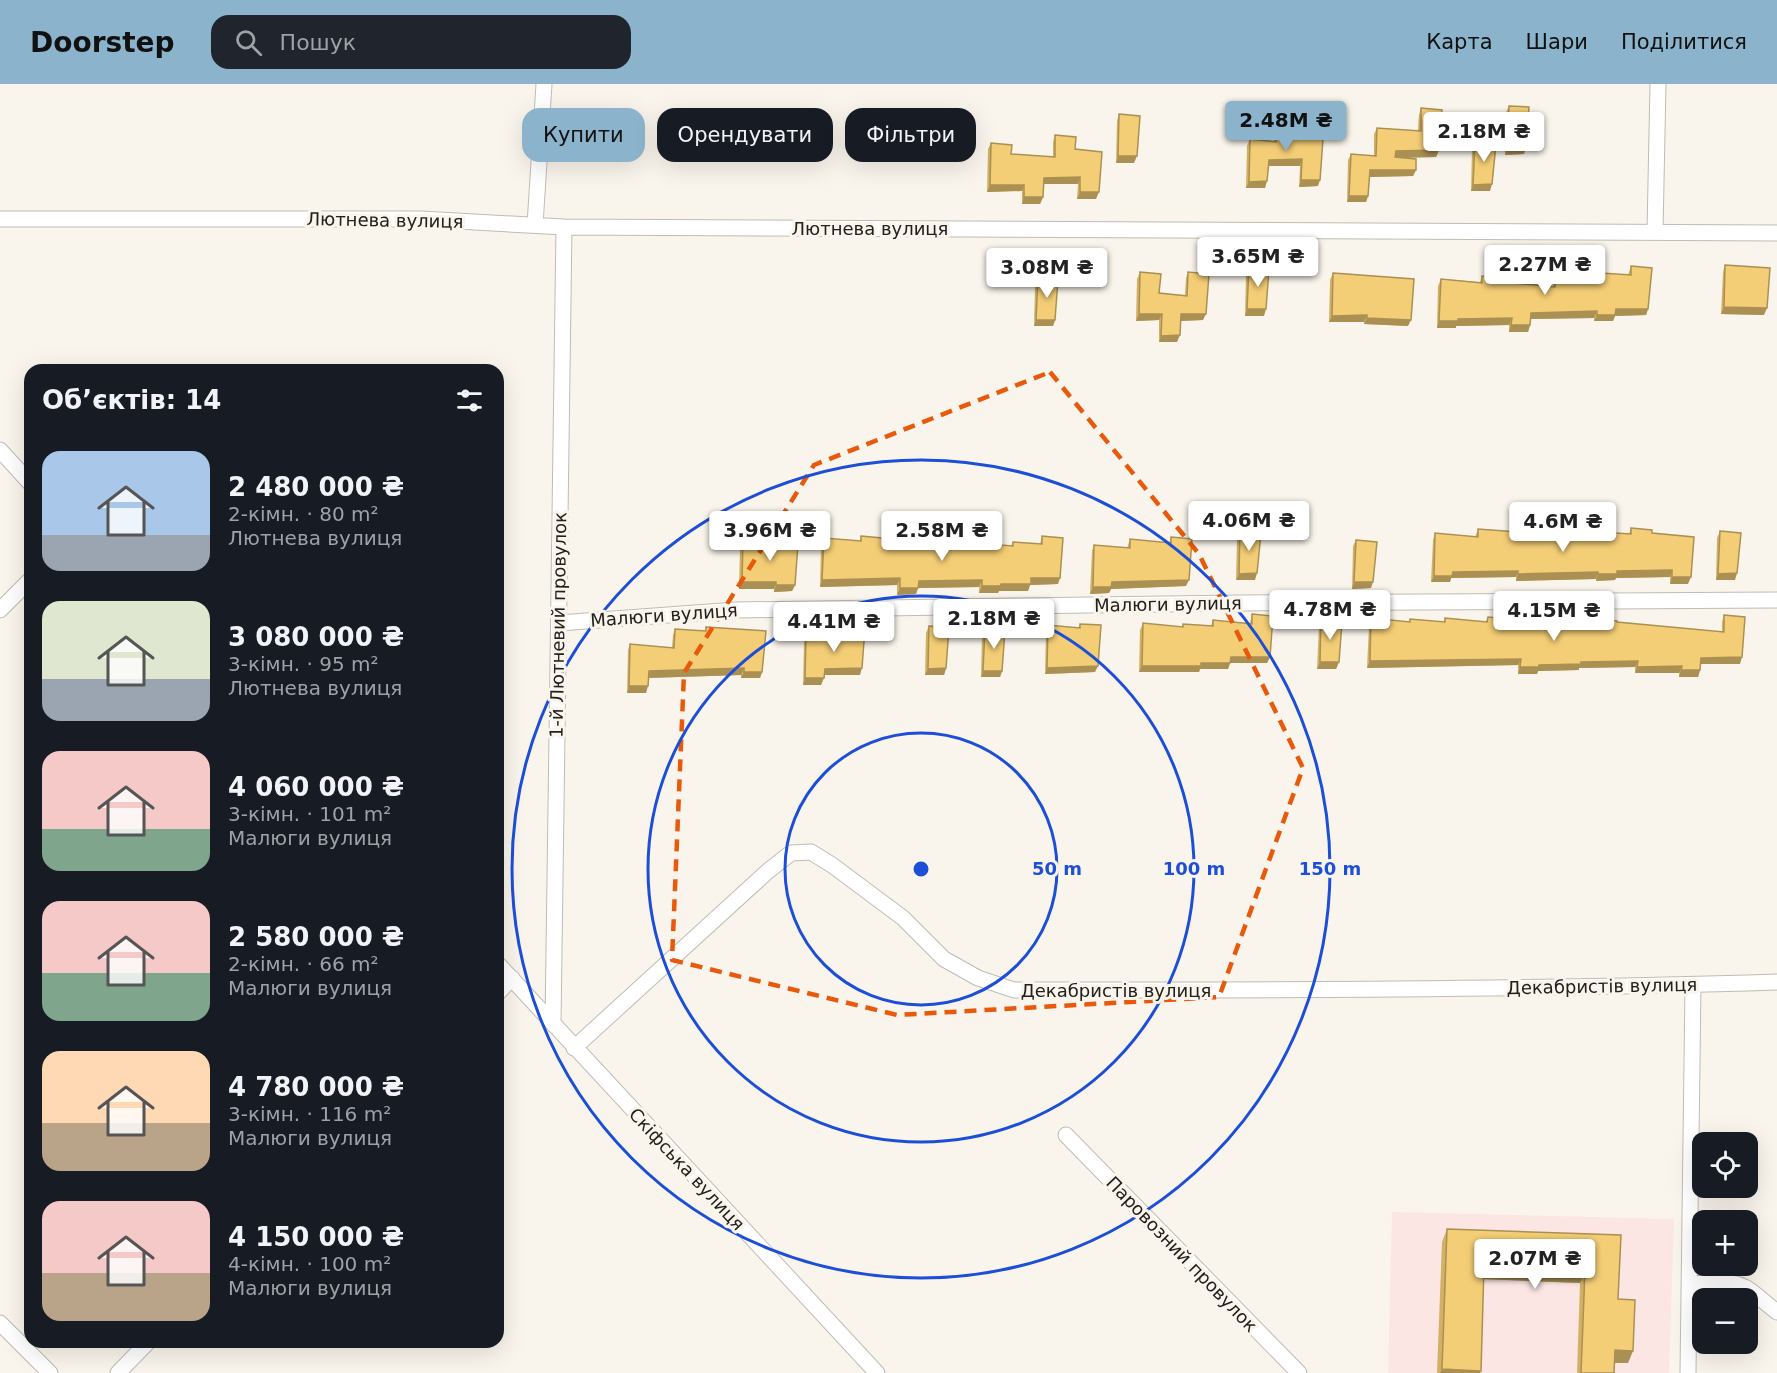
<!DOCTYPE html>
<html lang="uk">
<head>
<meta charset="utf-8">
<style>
  body { margin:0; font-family:"DejaVu Sans",sans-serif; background:#20242c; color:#f1f3f6; height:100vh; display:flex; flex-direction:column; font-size:22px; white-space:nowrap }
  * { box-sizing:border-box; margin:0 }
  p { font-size:20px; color:#9ea1a6 }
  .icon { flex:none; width:33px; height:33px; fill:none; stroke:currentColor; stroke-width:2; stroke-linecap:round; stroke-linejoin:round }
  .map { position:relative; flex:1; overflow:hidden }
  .side { position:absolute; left:24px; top:280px; width:480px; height:984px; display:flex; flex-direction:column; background:#171b24; border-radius:18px; box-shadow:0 6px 24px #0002 }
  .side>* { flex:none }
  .banner { position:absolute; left:522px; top:24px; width:570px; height:54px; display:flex; gap:12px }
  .buttons { position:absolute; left:1692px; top:1048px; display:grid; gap:12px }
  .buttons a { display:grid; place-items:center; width:66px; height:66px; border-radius:12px; background:#171b24; box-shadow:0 6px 24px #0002; font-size:30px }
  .price { position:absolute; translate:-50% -51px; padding:0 14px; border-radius:6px; background:#fff; color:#222; font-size:20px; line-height:39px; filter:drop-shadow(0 2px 3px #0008) }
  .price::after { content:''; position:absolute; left:50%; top:36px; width:18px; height:14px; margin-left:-9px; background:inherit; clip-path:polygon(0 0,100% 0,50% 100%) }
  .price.on { background:#8bb3cb; color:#111 }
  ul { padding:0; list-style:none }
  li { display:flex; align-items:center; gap:18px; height:150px; padding:0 18px }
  li span { display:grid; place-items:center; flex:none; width:168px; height:120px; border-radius:18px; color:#555 }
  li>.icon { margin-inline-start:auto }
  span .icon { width:72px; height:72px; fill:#fffc; stroke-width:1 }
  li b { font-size:26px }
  h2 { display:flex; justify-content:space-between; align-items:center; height:72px; padding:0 18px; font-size:26px }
  .tag { padding:0 21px; border-radius:18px; background:#171b24; box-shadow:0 6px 24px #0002; font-size:21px; line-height:54px }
  .tag.on { background:#8bb3cb; color:#111 }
  header { display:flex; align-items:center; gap:36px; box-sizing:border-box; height:84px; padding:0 30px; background:#8bb3cb; color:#111 }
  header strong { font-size:28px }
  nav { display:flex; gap:33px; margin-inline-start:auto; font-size:21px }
  .search { width:420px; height:54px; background:#20242c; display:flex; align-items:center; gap:15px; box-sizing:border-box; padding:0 21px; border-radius:18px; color:#9ea1a6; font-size:22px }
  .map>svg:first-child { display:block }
</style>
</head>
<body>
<header>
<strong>Doorstep</strong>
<div class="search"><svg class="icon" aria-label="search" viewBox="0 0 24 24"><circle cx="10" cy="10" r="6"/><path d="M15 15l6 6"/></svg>Пошук</div>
<nav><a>Карта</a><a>Шари</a><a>Поділитися</a></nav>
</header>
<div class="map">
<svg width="1777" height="1289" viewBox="0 0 1777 1289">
  <rect width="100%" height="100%" fill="#f9f5ec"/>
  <path fill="#fbe6e3" d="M1392 1128 1674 1135 1669 1289H1388Z"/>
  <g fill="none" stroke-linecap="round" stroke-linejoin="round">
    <g stroke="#c0bcb3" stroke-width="17">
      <path id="minor" d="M0 135H421L564 143 1777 149
        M535 141 544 0
        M1655 148 1658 0
        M0 366 30 399
        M0 526 30 496
        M559 539 736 526 1239 519 1777 516
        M498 880 877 1289
        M498 909 512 894
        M553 940 564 143
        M574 964 768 787 791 769 811 768 832 781 903 834 944 875 978 894 1014 906C1268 906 1523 906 1777 898
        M1066 1051 1299 1289
        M1690 1201C1710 1198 1734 1194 1751 1207 1760 1214 1768 1221 1777 1228
        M0 1239 50 1289
        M118 1289 148 1258
        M1688 1289 1693 901"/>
    </g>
    <use href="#minor" stroke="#fff" stroke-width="15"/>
  </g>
  <path fill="#d2b165" d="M1509 22 1524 70 1505 71 1506 28Z
    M1421 24 1439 66 1436 73 1398 74 1416 86 1413 92 1369 93 1368 112 1366 118H1347L1348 76 1351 70 1374 72V50L1377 44 1418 47 1419 31Z
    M1119 30 1134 79H1116L1117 37Z
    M1277 33 1296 53 1318 102 1299 103 1300 82H1269L1265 104H1246L1247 62 1250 55 1274 57V40Z
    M1055 51 1075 65 1096 115H1077L1078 100H1044L1043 113 1040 120H1022V107L987 108 988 65 991 59 1011 70 1053 73V58Z
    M1475 58 1490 107H1471L1472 65Z
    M1725 181 1764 231 1721 230 1723 188Z
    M1631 182 1648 225 1646 231 1615 232 1613 237H1594V234L1531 235 1530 241 1528 248H1509V241L1456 242V244H1437L1438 202 1441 195 1480 198 1482 192 1502 198 1553 202V192L1556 186 1628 191Z
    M1249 183 1264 232H1245L1246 190Z
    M1140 188 1159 209 1185 211 1186 194 1188 188 1203 236 1181 237 1177 258H1159V236L1136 237 1137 195Z
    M1333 189 1408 242 1364 240V238H1329L1330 196Z
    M1038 194 1055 236 1053 242H1034L1035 200Z
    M1631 444 1652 449 1688 500H1670V493L1616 494 1615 496 1596 497V495L1516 497V493L1451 494 1450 498H1431L1433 456 1435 449 1475 453 1478 445 1559 451 1561 446 1599 450V448L1629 450Z
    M1240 447 1255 496H1236L1237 454Z
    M1720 447 1735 496H1716L1717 454Z
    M861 452 882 460 940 465V461L942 454 963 458 1011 462 1013 458 1040 460 1042 452 1058 500 1030 501 1028 507H999L998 509H979V503L918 504 916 510 897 511V501L820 503 821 461 824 454 860 457Z
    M1171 453 1186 502 1111 505 1109 509 1090 510 1092 467 1094 461 1127 464 1130 455 1169 459Z
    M743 456 795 501 792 507 774 508V505H739L740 463Z
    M1356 456 1371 504 1352 505 1353 462Z
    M1252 530 1270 573 1267 579H1230L1228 585H1200L1199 588H1139L1140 546 1143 539 1182 543 1183 540 1211 542 1213 536 1250 539Z
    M1724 531 1740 580H1700V586L1698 593H1679V589H1635V583L1579 584V586L1538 587 1537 590H1518V581L1367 584 1369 541 1371 534 1409 538 1410 535 1444 538 1445 534 1486 538 1488 533 1508 540 1561 544 1563 538 1595 540 1597 535 1617 538 1722 548V538Z
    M1321 536 1339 578 1336 585H1317L1319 542Z
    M1080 540 1095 588 1045 590 1046 548 1048 541 1078 544Z
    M844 542 860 591H824L821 601H803L804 558 806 552 842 555V549Z
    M929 542 946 584 944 591H925L926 549Z
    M706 543 762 588 760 594H741V591L649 594 646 609H627L628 566 630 560 672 564 673 551 675 545 705 547Z
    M985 544 1002 587 1000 593H981L982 551Z
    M1447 1145 1621 1151 1618 1215 1628 1279H1614V1289H1577L1580 1199 1484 1195 1480 1289H1437L1442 1158Z"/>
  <path fill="#ab9053" d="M1507 64H1526L1524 70 1505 71Z
    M1439 66 1436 73 1393 74 1396 67Z
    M1118 72H1137L1134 79H1116Z
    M1302 75 1300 82H1267L1269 76Z
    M1370 86H1416L1413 92 1368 93Z
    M1080 93 1078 100H1042L1044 94Z
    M1301 96H1320L1318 102 1299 103Z
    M1267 97 1265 104H1246L1249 98Z
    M1492 100 1490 107H1471L1473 101Z
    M990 101H1024L1022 107 987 108Z
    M1080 108H1099L1096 115H1077Z
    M1349 112H1368L1366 118H1347Z
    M1024 113H1043L1040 120H1022Z
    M1724 223 1767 224 1764 231 1721 230Z
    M1247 225H1266L1264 232H1245Z
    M1616 225H1648L1646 231 1615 232 1613 237H1594L1597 231Z
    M1597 227 1594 234 1529 235 1531 229Z
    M1139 230H1162L1159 236 1136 237Z
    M1181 230H1206L1203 236 1179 237Z
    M1367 231 1364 238H1329L1332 232Z
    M1367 234 1411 236 1408 242 1364 240Z
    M1512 234 1509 241 1456 242V244H1437L1439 237 1458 235Z
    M1036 236H1055L1053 242H1034Z
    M1511 241H1530L1528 248H1509Z
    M1180 251 1177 258H1159L1161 252Z
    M1672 486 1670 493 1616 494 1615 496 1596 497 1598 490 1617 487Z
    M1518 487 1516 493 1451 494 1450 498H1431L1434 492 1453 488Z
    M1598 488 1596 495 1516 497 1518 490Z
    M1257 489 1255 496H1236L1239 490Z
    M1737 489 1735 496H1716L1718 490Z
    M1672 493H1691L1688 500H1670Z
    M900 494 897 501 820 503 822 496Z
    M1031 494H1060L1058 500 1030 501 1028 507H999L998 509H979L982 502 1001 500Z
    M982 496 979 503 918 504 916 510 897 511 900 504 919 497Z
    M1189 496 1186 502 1111 505 1109 509 1090 510 1093 503 1112 498Z
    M742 498H776L774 505H739Z
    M1354 498H1373L1371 504 1352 505Z
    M776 501H795L792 507 774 508Z
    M1231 573H1270L1267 579H1230L1228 585H1200L1199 588H1139L1142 582Z
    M1742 573 1740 580H1699L1701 574Z
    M1521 575 1518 581 1367 584 1370 577Z
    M1638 577 1635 583 1579 584V586L1538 587 1537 590H1518L1520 583 1539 581 1581 578Z
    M1320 578H1339L1336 585H1317Z
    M1098 582 1095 588 1045 590 1047 584Z
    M1682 582 1679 589H1635L1637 583Z
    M744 584 741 591 647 594 649 587Z
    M862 584 860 591H822L825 585Z
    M946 584 944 591H925L928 585Z
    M1681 586H1700L1698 593H1679Z
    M983 587H1002L1000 593H981Z
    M744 588H762L760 594H741Z
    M805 594H824L821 601H803Z
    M629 602H648L646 609H627Z
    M1484 1182 1585 1186 1580 1199 1480 1195Z
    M1615 1266 1633 1267 1628 1279H1610Z
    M1442 1285 1481 1287 1480 1289H1440Z"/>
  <path fill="#f4ce76" stroke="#ab9053" stroke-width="1.5" d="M1509 22 1529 23 1526 64H1507Z
    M1421 24 1442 26 1439 66 1396 67 1395 73 1416 75V86H1370L1368 112H1349L1351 70 1376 72 1377 44 1421 47Z
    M1119 30 1140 32 1137 72H1118Z
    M1277 33 1297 35 1296 53 1323 55 1320 96H1301L1302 75 1269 76 1267 97 1249 98 1250 55 1276 58Z
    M1055 51 1076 53 1075 65 1102 68 1099 108H1080V93L1044 94 1043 113H1024V101H990L991 59 1012 61 1011 70 1055 73Z
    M1475 58 1496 60 1492 100 1473 101Z
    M1725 181 1770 184 1767 224 1724 223Z
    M1631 182 1652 184 1648 225H1616L1615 231H1597V227L1531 229 1530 241H1511L1512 234 1458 235V237H1439L1441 195 1482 199V192L1503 194 1502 198 1555 203 1556 186 1631 191Z
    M1249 183 1269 185 1266 225H1247Z
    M1140 188 1161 190 1159 209 1187 212 1188 188 1209 190 1206 230H1181L1180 251 1161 252 1162 230H1139Z
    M1333 189 1414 195 1411 236 1367 234V231L1332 232Z
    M1038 194 1058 195 1055 236H1036Z
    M1631 444 1652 446V449L1694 453 1691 493H1672V486L1617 487V490H1598V488L1518 490V487L1453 488 1452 492H1434L1435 449 1478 453V445L1561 451V446L1599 450V448L1631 450Z
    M1240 447 1261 449 1257 489 1239 490Z
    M1720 447 1741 449 1737 489 1718 490Z
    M861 452 882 454V460L942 465V454L963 456V458L1013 462V458L1042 460V452L1063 454 1060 494H1031V500H1001L1000 502H982V496L919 497 918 504H900V494L822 496 824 454 861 457Z
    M1171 453 1192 455 1189 496 1112 498 1111 503H1093L1094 461 1130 464V455L1171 459Z
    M743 456 798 460 795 501H776V498H742Z
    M1356 456 1377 458 1373 498H1354Z
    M1252 530 1273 532 1270 573H1231L1230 579H1201V582H1142L1143 539 1183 543V540L1213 542V536L1252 540Z
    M1724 531 1745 533 1742 573 1701 574 1700 586H1681L1682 582 1637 583 1638 577 1581 578V580L1539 581V583H1520L1521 575 1370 577 1371 534 1410 538V535L1445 538V534L1487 538 1488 533 1508 535V540L1563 544V538L1597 540V535L1617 537V538L1724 548Z
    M1321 536 1342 538 1339 578H1320Z
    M1080 540 1101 541 1098 582 1047 584 1048 541 1080 544Z
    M844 542 865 544 862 584 825 585 824 594H805L806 552 844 556Z
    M929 542 949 544 946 584 928 585Z
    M706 543 766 547 762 588H744V584L649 587 648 602H629L630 560 674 564 675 545 706 547Z
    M985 544 1005 546 1002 587H983Z
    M1447 1145 1621 1151 1618 1215 1635 1216 1633 1267 1615 1266 1614 1289H1581L1585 1186 1484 1182 1481 1287 1442 1285Z"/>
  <path fill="none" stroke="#e8590c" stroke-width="4.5" stroke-dasharray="12 8" stroke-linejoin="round" d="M1050 288 1199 470 1303 684 1219 913 897 931 672 876 684 589 814 381Z"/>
  <g fill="none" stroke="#1d4ed8" stroke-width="3">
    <circle cx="921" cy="785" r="136"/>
    <circle cx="921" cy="785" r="273"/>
    <circle cx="921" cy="785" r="409"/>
  </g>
  <g text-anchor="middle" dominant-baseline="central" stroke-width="6" stroke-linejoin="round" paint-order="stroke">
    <g font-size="18" fill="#22201d" stroke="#f9f5ec">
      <text transform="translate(385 136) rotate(1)">Лютнева вулиця</text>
      <text x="870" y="144">Лютнева вулиця</text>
      <text transform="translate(1168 520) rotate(-1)">Малюги вулиця</text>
      <text transform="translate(664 531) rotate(-4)">Малюги вулиця</text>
      <text transform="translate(558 541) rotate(-89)">1-й Лютневий провулок</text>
      <text transform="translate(1602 902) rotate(-1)">Декабристів вулиця</text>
      <text x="1116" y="906">Декабристів вулиця</text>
      <text transform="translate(687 1085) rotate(47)">Скіфська вулиця</text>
      <text transform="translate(1182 1170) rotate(46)">Паровозний провулок</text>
    </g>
  </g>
  <circle cx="921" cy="785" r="9" fill="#1d4ed8" stroke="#f9f5ec" stroke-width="3"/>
  <g font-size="18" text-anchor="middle" font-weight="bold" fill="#1d4ed8" stroke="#f9f5ec" stroke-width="6" stroke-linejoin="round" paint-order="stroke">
    <text x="1057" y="791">50 m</text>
    <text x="1194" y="791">100 m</text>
    <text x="1330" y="791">150 m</text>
  </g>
</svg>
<div class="buttons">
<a><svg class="icon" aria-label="locate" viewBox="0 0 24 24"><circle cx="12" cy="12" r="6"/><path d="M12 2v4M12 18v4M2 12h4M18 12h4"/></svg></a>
<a>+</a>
<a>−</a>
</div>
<b class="price on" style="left:1286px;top:68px">2.48M ₴</b>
<b class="price" style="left:1484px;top:79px">2.18M ₴</b>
<b class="price" style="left:1258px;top:204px">3.65M ₴</b>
<b class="price" style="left:1545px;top:212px">2.27M ₴</b>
<b class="price" style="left:1047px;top:215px">3.08M ₴</b>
<b class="price" style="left:1249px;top:468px">4.06M ₴</b>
<b class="price" style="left:1563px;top:469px">4.6M ₴</b>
<b class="price" style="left:770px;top:478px">3.96M ₴</b>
<b class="price" style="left:942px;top:478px">2.58M ₴</b>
<b class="price" style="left:1330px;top:557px">4.78M ₴</b>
<b class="price" style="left:1554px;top:558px">4.15M ₴</b>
<b class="price" style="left:994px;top:566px">2.18M ₴</b>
<b class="price" style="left:834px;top:569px">4.41M ₴</b>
<b class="price" style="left:1535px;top:1206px">2.07M ₴</b>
<div class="banner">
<a class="tag on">Купити</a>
<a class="tag">Орендувати</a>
<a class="tag">Фільтри</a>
</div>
<section class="side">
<h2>Об’єктів: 14<svg class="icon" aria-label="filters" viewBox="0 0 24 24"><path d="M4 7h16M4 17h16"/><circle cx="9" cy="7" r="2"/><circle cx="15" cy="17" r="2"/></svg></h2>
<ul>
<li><span style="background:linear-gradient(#a9c7e8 70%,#9aa5b1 0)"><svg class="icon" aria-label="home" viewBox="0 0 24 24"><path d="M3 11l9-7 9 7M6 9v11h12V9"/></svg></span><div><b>2 480 000 ₴</b><p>2-кімн. · 80 m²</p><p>Лютнева вулиця</p></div></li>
<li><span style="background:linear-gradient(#dfe7d0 65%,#9aa5b1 0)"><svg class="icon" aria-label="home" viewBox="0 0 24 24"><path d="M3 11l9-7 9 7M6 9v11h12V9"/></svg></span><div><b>3 080 000 ₴</b><p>3-кімн. · 95 m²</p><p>Лютнева вулиця</p></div></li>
<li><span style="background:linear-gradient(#f6c9c9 65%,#7fa58c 0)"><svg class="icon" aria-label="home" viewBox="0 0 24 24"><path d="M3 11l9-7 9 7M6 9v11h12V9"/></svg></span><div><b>4 060 000 ₴</b><p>3-кімн. · 101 m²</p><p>Малюги вулиця</p></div></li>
<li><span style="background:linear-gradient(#f6c9c9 60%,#7fa58c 0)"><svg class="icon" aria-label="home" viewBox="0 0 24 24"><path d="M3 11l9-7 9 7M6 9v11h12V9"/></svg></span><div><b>2 580 000 ₴</b><p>2-кімн. · 66 m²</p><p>Малюги вулиця</p></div></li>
<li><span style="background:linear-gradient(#ffd9b3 60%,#b9a48a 0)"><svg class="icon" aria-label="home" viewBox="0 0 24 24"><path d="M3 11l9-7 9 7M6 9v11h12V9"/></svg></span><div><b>4 780 000 ₴</b><p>3-кімн. · 116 m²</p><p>Малюги вулиця</p></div></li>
<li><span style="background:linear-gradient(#f6c9c9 60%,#b9a48a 0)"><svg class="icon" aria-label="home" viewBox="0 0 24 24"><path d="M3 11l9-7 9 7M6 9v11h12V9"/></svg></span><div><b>4 150 000 ₴</b><p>4-кімн. · 100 m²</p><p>Малюги вулиця</p></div></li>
</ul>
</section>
</div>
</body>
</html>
